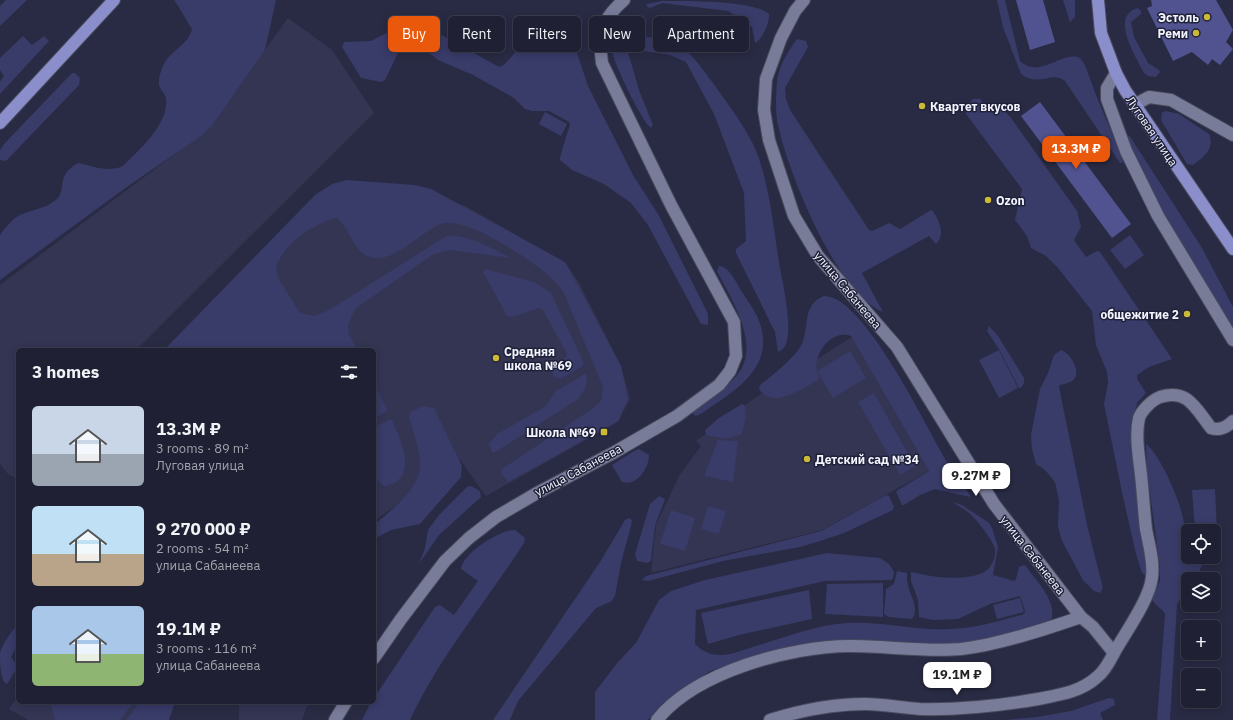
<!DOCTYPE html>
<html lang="en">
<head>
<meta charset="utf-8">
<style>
  body { margin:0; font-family:"IBM Plex Sans",sans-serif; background:#27283b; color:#f1f3f6; height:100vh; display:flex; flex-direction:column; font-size:15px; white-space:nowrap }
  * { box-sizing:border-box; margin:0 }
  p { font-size:13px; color:#a1a3ac }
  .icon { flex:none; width:22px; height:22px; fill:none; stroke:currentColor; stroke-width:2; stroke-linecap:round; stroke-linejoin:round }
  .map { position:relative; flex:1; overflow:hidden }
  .side { position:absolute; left:16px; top:348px; width:360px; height:356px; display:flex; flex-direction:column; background:#1f2033; border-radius:6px; box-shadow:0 2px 10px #0003,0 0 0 1px #3c3e4e }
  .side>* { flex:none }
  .banner { position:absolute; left:388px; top:16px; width:380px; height:36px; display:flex; gap:8px }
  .controls { position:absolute; left:1181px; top:524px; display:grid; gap:8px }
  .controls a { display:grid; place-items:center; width:40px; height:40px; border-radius:6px; background:#1f2033; box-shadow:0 2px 10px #0003,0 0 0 1px #3c3e4e; font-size:20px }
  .price { position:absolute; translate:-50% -34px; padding:0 9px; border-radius:8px; background:#fff; color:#222; font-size:13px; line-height:26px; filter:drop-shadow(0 1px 2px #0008) }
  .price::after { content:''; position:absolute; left:50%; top:24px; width:12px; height:9px; margin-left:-6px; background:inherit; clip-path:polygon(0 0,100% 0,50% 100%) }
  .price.selected { background:#ea580c; color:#fff }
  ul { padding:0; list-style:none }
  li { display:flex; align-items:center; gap:12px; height:100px; padding:0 16px }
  li span { display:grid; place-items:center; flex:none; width:112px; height:80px; border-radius:6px; color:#555 }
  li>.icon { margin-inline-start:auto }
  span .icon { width:48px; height:48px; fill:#fffc; stroke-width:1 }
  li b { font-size:17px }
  h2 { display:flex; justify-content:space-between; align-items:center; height:48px; padding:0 16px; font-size:17px }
  .chip { padding:0 14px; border-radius:6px; background:#1f2033; box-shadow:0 2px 10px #0003,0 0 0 1px #3c3e4e; font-size:14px; line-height:36px }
  .chip.selected { background:#ea580c; color:#fff }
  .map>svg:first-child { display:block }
</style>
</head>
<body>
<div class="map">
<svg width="1233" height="720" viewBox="0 0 1233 720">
  <rect width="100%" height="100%" fill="#292b44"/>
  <path fill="#333553" d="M288 18 332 50 374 113 136 350H18V479L8 474 0 464V285L207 130Z
    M428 191 467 207 566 263 579 283 621 366 630 399 618 422 486 496 460 460 374 521V350H200L191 336 320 213Z
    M852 337 929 471 822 530 651 573 656 525 679 476 701 446 696 441 755 398Z
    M18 696V702H162L155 720H28L9 709Z
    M239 702H310L306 708 302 720H239Z"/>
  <path fill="#393b69" d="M6 0H27L0 26V6Z
    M174 0H276L265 50 213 124 201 136 124 189 0 280V235C5 228 12 219 20 215 33 209 46 209 57 199 67 189 55 176 78 163 93 166 108 173 123 166 139 150 169 124 166 99 166 94 160 90 159 85 158 79 161 70 164 64 170 51 189 44 192 29 185 19 181 9 174 0Z
    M997 0H1005L1020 61C1041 80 1061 50 1080 58L1085 65 1096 95 1121 155 1123 163H1120L1065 81C1051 70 1041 88 1021 74L1003 27Z
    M1063 0H1075V17L1070 22Z
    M662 1C686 1 754 0 769 14 770 22 762 40 755 43L752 27 728 11 662 3 650 8 646 6 647 4Z
    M1138 8 1141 11V14L1131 22 1134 37 1148 63 1159 70 1160 72 1156 77 1148 76 1144 73C1136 57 1109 15 1138 8Z
    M402 25 427 27 499 67 504 65 529 37C536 33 565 31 571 35L588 86 633 175 658 214 708 314V325L701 324 648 225 631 203 604 184 572 170 560 160C560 155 568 131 570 125L569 122 549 111H532L525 109 514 98 473 75 438 60 416 43 405 45 398 53 385 80 381 82 361 78 342 47 344 42 371 41Z
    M23 36 32 45 44 36 49 41 0 94V82L4 76 0 70V58Z
    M644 37C683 38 692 55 713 83 727 103 742 122 753 144 769 178 773 225 779 262 782 281 794 329 785 346 784 349 781 350 778 352L775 332 736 253V249L746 241 744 193 714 114 686 62 670 55 638 50 628 52 639 90 653 125 651 128C642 122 616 67 613 55 612 51 612 47 614 43L625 48Z
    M797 39 806 41 808 47 785 88 786 99 790 110 869 230 872 231 889 223 900 229 931 210 933 211C939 221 946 234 936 244L929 236 862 273 883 312C836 293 788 172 778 125 775 112 776 95 777 82 778 67 788 51 797 39Z
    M72 73H75L80 78 79 85 6 161 0 160V150L5 143Z
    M973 99H980L992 113 1002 108 1011 118 1077 211 1081 227 1074 240 1086 257 1097 251 1100 252 1172 359 1149 367 1137 375V379L1146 393 1137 403 1131 435 1147 572 1146 576 1142 573 1136 554 1123 497 1104 404 1108 383 1107 372 1096 345 1092 311 1058 268 1046 256 1031 248 1027 236 1015 220 1022 189 966 114 967 106Z
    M1166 111 1179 114 1209 134C1215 149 1204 157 1193 165L1187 164 1161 120 1162 112Z
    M545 112 567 124 561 136 539 124Z
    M1129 135 1202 248 1233 307V331L1160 207 1128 139Z
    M347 180 415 185 431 189 565 262 621 366 628 399 618 421 508 482 501 473 502 469 592 409 601 401 603 387C594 365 585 344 576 322 571 312 568 301 563 291 550 270 466 214 441 224 418 233 392 267 367 256 353 249 349 228 337 218 329 219 323 222 316 226 295 237 288 245 276 265L278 278 300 313 315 316 331 309 446 236C468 234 491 248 511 258L449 250 432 255 355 309 348 325 349 334 357 350H164L315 195 332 184Z
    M1130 235 1144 255 1125 269 1110 250Z
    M719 266C730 267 737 284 742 292 747 300 753 308 757 316 780 367 734 391 699 415L695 416 691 411C706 400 725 389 737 375 762 345 731 299 717 271Z
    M485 269 534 282 551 293 583 361V366L560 379 554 377 551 371C554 363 564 362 567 354L543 310 539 308 512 317 507 316 483 272Z
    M824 296C864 295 927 429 947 462 954 473 962 484 970 495V497L935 489 920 495 904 505H902L896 492 898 490 929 471 851 336C830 328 809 359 819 377L818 380C801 389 773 410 759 389L760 385C774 374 788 363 799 349 812 330 799 306 824 296Z
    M989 326 998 336 1024 378V383L1021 388H1019L999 349 987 331Z
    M999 350 1018 388 999 398 979 360Z
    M1061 350C1071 353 1083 374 1072 381 1069 383 1064 384 1060 385L1059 387 1088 529 1103 588 1100 593 1094 591 1083 580 1062 541 1058 527 1059 500 1055 482 1045 470 1036 464 1032 449 1031 435 1040 389 1048 373 1054 355Z
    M850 351 866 378 833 398 817 371Z
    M585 374 587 376 586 387 578 399 494 453 492 452 489 444 497 434 546 406 556 391Z
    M374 383 387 409 386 412 374 418Z
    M874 393 915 466 900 475 858 402Z
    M742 404 745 406 746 417 742 434 726 439 706 435 705 430 719 418Z
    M423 406 434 408 462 466 461 477 420 524 391 530 374 539V525C392 509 424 487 420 459 418 445 413 431 409 417L411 412Z
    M389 420H392C401 440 420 481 384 486L374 477V427Z
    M718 440 738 441 733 482 704 476Z
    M1146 444C1160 454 1186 511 1184 529L1188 532V557H1206L1196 578 1188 579V584L1177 605 1170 720H1157L1165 614C1162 608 1155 606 1152 599L1160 581V567L1147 471Z
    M639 449 649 455C649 468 637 487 622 482L612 465 634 451Z
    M471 486 480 491 481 497 439 535 419 564 425 548 428 530 439 515 467 487Z
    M1215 489 1217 531H1195L1192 490Z
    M886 495 889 496 894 507 893 510 844 533 817 542 800 547 723 561 648 581 642 580 646 576 821 531Z
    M659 496 665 499 655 526 651 561 648 563 637 561 635 554 650 504Z
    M952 502 962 505 989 523 992 528 998 547 993 575 1014 581 1016 579 1019 567 1025 565C1035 580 1062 605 1049 624L975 645 804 646 710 671 657 710 648 720H595V692L618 662 636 643 659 600 671 591 705 580 827 553 880 558 889 564 894 572 893 578 891 580 825 581 696 610 695 644C714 663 734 653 756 646 786 637 816 625 847 623 882 621 916 631 950 629 976 628 999 621 1024 614L1025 611 1020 596 990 604 958 619 933 620 919 617 918 600 911 581V572C931 577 965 582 984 572 992 568 998 554 994 546 991 538 976 519 970 514 965 509 958 506 952 502Z
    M708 506 726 511 719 534 701 529Z
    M671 510 695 518 685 551 660 544Z
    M629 518 632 520 631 526 621 563 615 596 612 601 596 608 518 701 510 720H493L600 562 625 520Z
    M515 530 525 538 524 543C486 602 440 656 410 720H362L371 702H374V698L435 607 440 605 454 615 478 581 461 569C462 554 500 529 515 530Z
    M897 571 907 573C907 578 907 584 909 589 912 598 919 610 912 619L889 617 884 614 886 589 894 584Z
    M883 583V617L825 614 827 584Z
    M809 590 812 619 739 635 708 644 701 613Z
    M1020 598 1024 612 997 619 993 605Z
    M18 623V644L11 657 18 667 7 684C0 681 0 662 0 653 2 643 13 631 18 623Z
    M1109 698 1114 699 1115 705 1100 713 1103 720H1005L1037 717 1071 711Z
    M50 702H134L120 720H55Z
    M140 702H175L169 720H126Z"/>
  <path fill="#50538f" d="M1016 0H1043L1055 42 1030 50Z
    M1151 0H1216L1233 30 1226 42 1233 49 1220 65 1212 59 1208 65 1192 52 1173 61 1147 8 1152 6Z
    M1040 102 1131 224 1112 238 1021 116Z"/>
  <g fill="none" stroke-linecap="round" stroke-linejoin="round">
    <g stroke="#48495c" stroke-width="14">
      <path id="minor" d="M1116 73 1107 88V99L1126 151 1158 216 1233 340
        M1134 105 1149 97 1171 100 1233 135
        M1114 653C1125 633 1150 599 1152 577 1154 561 1149 545 1146 529 1144 512 1143 493 1141 475 1139 457 1135 436 1139 418 1142 410 1152 400 1160 397 1188 388 1196 409 1211 428 1220 431 1227 427 1233 421
        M374 658 401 619 445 561 469 538 496 517 537 493 613 453 677 416 719 385 730 371 736 356 734 322 671 205 602 63C598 34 601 20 624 0
        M335 720 346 702
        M657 720C695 672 791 646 850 646 887 646 925 652 961 649 998 645 1046 629 1081 617L994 504 897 347 818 256 794 216 769 140 764 110 766 79 781 38 795 11 804 0
        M770 720C802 710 832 704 865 704 884 704 902 708 920 709 960 710 998 706 1038 699 1058 695 1081 692 1097 677 1105 671 1109 662 1114 653L1093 627 1081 617"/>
    </g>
    <g stroke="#48495c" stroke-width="14">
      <path id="major" d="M1098 0 1101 33 1116 73 1125 90 1233 249
        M0 123 114 0"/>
    </g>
    <use href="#minor" stroke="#797c99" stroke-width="12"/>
    <use href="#major" stroke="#8a8fcb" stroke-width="12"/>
  </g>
  <g fill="#cdb938" stroke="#1f2139" stroke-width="1.5">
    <circle cx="1207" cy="17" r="4"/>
    <circle cx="1196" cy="33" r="4"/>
    <circle cx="922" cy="106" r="4"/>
    <circle cx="988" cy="200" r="4"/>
    <circle cx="1187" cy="314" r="4"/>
    <circle cx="496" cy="358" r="4"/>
    <rect x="600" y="428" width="8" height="8" rx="2"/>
    <circle cx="807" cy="459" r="4"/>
  </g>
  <g text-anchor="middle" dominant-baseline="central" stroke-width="3" stroke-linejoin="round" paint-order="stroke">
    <g font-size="12" font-weight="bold" fill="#f3f4fe" stroke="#1f2139" text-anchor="end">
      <text x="1199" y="17">Эстоль</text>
      <text x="1188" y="33">Реми</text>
      <text x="930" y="106" text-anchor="start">Квартет вкусов</text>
      <text x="996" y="200" text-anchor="start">Ozon</text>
      <text x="1179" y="314">общежитие 2</text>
      <text x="504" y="351" text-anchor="start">Средняя<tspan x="504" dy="14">школа №69</tspan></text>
      <text x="596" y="432">Школа №69</text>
      <text x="815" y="459" text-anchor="start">Детский сад №34</text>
    </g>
    <g font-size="12" fill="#f3f4fe" stroke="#1f2139">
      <text transform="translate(1152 131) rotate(56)">Луговая улица</text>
      <text transform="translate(848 290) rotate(50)">улица Сабанеева</text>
      <text transform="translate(578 470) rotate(-28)">улица Сабанеева</text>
      <text transform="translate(1033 555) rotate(52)">улица Сабанеева</text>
    </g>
  </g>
</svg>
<div class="controls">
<a><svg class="icon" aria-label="locate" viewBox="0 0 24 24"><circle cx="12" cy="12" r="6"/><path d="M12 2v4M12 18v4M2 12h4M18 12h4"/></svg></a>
<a><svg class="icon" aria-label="layers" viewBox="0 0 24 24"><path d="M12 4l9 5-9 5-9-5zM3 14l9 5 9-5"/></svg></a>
<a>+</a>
<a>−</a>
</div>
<b class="price selected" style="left:1076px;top:170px">13.3M ₽</b>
<b class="price" style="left:976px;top:497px">9.27M ₽</b>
<b class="price" style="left:957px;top:696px">19.1M ₽</b>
<div class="banner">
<a class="chip selected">Buy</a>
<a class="chip">Rent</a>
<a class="chip">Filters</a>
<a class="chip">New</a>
<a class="chip">Apartment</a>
</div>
<section class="side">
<h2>3 homes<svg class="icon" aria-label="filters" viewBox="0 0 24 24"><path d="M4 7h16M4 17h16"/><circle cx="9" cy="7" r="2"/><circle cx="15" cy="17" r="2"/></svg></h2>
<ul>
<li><span style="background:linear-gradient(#c9d6e8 60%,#9aa5b1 0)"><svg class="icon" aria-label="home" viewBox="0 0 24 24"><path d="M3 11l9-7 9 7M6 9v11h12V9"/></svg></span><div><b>13.3M ₽</b><p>3 rooms · 89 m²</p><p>Луговая улица</p></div></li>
<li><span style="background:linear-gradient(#bfe0f5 60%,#b9a48a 0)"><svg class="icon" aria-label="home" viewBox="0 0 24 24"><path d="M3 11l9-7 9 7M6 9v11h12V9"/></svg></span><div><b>9 270 000 ₽</b><p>2 rooms · 54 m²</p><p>улица Сабанеева</p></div></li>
<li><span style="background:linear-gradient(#a9c7e8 60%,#8fb573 0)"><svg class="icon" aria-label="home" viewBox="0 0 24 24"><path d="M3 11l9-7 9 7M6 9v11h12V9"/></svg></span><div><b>19.1M ₽</b><p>3 rooms · 116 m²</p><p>улица Сабанеева</p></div></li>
</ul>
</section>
</div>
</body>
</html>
